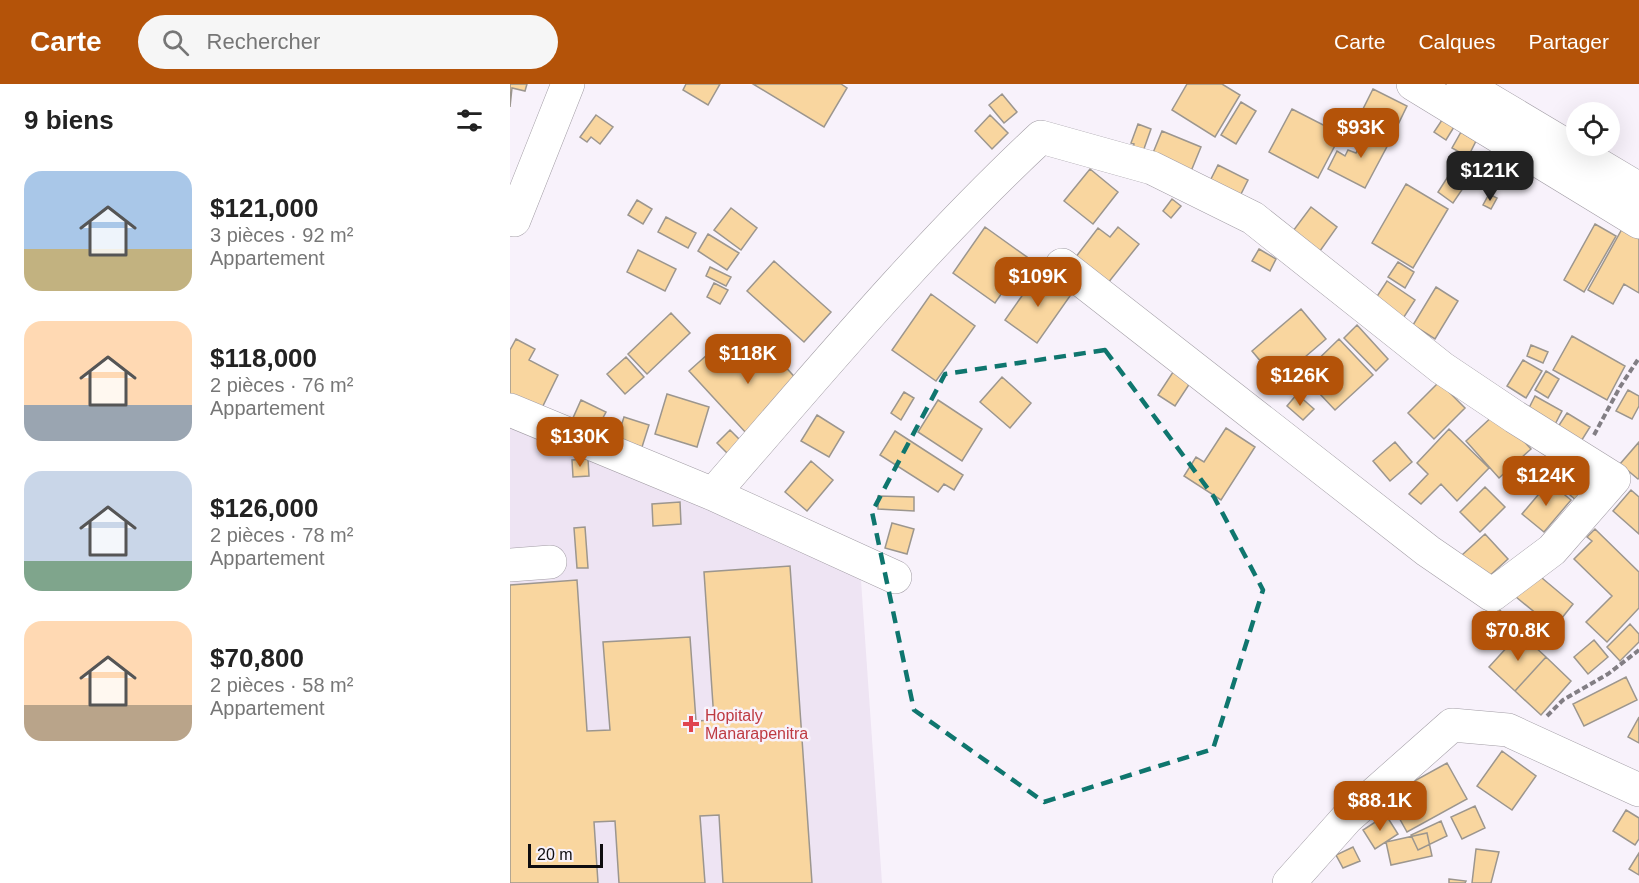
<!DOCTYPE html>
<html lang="fr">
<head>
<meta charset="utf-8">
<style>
  body { margin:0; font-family:Arial,sans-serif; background:#f6f6f6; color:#222; height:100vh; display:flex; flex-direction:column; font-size:22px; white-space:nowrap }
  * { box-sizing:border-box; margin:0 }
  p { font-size:20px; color:#767676 }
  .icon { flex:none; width:33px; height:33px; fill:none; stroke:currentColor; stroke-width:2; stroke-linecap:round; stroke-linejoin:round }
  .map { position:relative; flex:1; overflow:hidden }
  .panel { display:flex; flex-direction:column; background:#fff; width:510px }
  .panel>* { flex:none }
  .controls { position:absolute; left:1056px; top:18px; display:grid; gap:12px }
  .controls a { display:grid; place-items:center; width:54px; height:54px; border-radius:50%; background:#fff; box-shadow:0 6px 24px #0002; font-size:30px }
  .scale { position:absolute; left:18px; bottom:15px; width:75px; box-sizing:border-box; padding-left:6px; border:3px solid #0e0c0f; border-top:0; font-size:16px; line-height:21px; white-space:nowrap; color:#0e0c0f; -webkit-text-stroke:4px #f8f2fb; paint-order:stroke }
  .price { position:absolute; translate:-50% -51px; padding:0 14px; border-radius:12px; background:#b45309; color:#fff; font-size:20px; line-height:39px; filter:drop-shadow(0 2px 3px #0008) }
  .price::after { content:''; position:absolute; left:50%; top:36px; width:18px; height:14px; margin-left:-9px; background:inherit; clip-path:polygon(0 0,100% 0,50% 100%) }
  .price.current { background:#222; color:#fff }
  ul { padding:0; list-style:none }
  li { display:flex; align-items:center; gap:18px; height:150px; padding:0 24px }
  li span { display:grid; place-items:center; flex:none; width:168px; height:120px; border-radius:18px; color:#555 }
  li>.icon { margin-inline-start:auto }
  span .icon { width:72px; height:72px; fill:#fffc; stroke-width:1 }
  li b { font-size:26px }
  h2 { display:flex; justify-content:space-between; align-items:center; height:72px; padding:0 24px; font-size:26px }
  header { display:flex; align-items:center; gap:36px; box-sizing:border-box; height:84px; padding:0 30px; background:#b45309; color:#fff }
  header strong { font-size:28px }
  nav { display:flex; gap:33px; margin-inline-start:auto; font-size:21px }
  .search { width:420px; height:54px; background:#f6f6f6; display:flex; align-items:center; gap:15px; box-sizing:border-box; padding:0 21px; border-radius:33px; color:#767676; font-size:22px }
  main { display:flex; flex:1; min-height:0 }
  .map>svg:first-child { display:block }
</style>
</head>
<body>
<header>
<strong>Carte</strong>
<div class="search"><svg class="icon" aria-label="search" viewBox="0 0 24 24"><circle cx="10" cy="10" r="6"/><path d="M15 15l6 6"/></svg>Rechercher</div>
<nav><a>Carte</a><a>Calques</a><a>Partager</a></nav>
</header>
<main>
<section class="panel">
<h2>9 biens<svg class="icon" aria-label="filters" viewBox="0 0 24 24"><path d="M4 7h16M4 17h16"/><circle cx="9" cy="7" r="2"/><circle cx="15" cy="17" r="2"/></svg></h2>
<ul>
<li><span style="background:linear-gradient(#a9c7e8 65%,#c2b280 0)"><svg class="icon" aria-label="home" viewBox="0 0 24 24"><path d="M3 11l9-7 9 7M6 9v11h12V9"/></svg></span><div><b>$121,000</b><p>3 pièces · 92 m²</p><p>Appartement</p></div></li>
<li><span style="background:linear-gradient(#ffd9b3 70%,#9aa5b1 0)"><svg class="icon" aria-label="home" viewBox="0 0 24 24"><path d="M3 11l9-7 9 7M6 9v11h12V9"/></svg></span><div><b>$118,000</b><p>2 pièces · 76 m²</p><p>Appartement</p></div></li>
<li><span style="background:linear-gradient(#c9d6e8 75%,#7fa58c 0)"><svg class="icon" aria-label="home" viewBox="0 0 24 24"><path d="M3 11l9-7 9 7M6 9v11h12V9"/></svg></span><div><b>$126,000</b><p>2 pièces · 78 m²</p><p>Appartement</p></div></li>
<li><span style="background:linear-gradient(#ffd9b3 70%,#b9a48a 0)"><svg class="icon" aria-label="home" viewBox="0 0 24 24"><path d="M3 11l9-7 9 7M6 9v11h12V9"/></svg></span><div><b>$70,800</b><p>2 pièces · 58 m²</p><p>Appartement</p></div></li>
</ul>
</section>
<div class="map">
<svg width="1129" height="799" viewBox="0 0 1129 799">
  <rect width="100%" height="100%" fill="#f8f2fb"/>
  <path fill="#eee4f3" d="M0 338 350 482 372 799H0Z"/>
  <path fill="#f9d69f" stroke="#9c968e" stroke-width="1.5" d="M0 0H17L15 7 2 4 0 23Z
    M176 0H210L198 21 173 6Z
    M243 0H331L337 4 314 43Z
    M677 0H712L730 11 705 53 662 26Z
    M863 5 897 22 881 55 847 37Z
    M492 10 507 28 494 39 479 21Z
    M731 18 746 27 726 60 711 51Z
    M782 25 831 50 808 94 759 68Z
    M86 31 103 43 90 60 81 53 77 58 70 53Z
    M480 31 498 49 482 65 465 47Z
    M932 36 944 43 936 56 924 48Z
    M628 40 641 45 630 76 620 72 624 60 621 59Z
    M859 43 881 55 855 104 818 85 827 67 835 72 838 66 846 69Z
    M652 47 691 63 677 97 638 81Z
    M951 48 966 57 958 73 942 64Z
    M946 80 962 91 943 119 928 108Z
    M708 81 738 96 725 122 695 107Z
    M580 85 608 108 583 140 554 117Z
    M896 100 938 125 903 184 862 159Z
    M979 110 987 114 981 125 973 121Z
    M662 115 671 122 661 134 653 127Z
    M127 116 142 125 133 140 118 131Z
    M801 123 827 143 810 167 783 147Z
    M221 124 247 144 231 166 204 146Z
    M156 133 186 149 178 164 148 148Z
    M1085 140 1106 152 1074 208 1054 196Z
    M475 143 517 173 485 219 443 189Z
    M608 143 629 160 594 204 562 178 588 144 600 153Z
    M1112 145 1129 155V209L1114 200 1103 220 1078 206Z
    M198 150 229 169 217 186 188 167Z
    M749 165 766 175 760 187 742 177Z
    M128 166 166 185 155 207 117 188Z
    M264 177 321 228 294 258 237 207Z
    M888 178 904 188 895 204 878 193Z
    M200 183 221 193 216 202 196 192Z
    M528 189 560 212 527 259 495 236Z
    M877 197 905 216 892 236 864 217Z
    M204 199 218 206 210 220 197 213Z
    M926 203 948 217 925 255 903 241Z
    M421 210 465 242 426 297 382 266Z
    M791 225 816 255 767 297 742 267Z
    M161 229 180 249 137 290 118 270Z
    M847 241 878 275 866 287 834 254Z
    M1062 252 1115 282 1097 316 1043 286Z
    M6 255 25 265 19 276 48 291 29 330 0 315V266Z
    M250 255 291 300 237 350 179 287 198 270 215 288Z
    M829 255 863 291 825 326 792 291Z
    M1021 261 1038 268 1033 279 1017 272Z
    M116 273 134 293 115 310 97 290Z
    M1013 276 1032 287 1016 314 997 302Z
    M667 282 684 293 665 322 648 311Z
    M1036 287 1049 295 1038 314 1025 306Z
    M492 293 521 319 500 344 470 318Z
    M929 298 955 324 924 355 898 329Z
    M1118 306 1129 312V322L1122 335 1106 327Z
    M394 308 404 314 391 336 381 329Z
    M157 310 199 323 187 363 145 350Z
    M787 310 804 325 793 336 777 322Z
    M1025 312 1052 327 1041 348 1014 334Z
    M71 316 96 328 87 345 63 334Z
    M428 316 472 345 452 377 408 348Z
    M987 328 1021 365 989 394 956 357Z
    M1057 329 1080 343 1065 367 1042 352Z
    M307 331 334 348 319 373 291 357Z
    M114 333 139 341 132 363 107 355Z
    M716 344 745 363 711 416 674 392 686 373 694 378Z
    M939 345 979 384 947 417 931 400 911 420 899 410 918 390 907 379Z
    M220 346 232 358 219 371 207 359Z
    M385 347 453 391 444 406 434 400 428 408 370 371Z
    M885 358 902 378 880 397 863 377Z
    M1129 358V394L1128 395 1110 380Z
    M78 375 79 392 63 393 62 376Z
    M301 377 323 396 297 427 275 408Z
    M1066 393 1084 409 1073 422 1054 406Z
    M1039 398 1061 416 1034 448 1012 430Z
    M975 403 995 423 970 448 950 428Z
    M1121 406 1129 413V450L1103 427Z
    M368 412 404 413V427L368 425Z
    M170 418 171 440 143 442 142 420Z
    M382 439 404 445 397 470 375 464Z
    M75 443 78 484H67L64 444Z
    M1085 445 1129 488V524L1097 558 1076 538 1102 512 1064 475 1082 457 1077 453Z
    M975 450 998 475 975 496 952 471Z
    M280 482 302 799H213L209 731 190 732 195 799H109L105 737 84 738 88 799H0V501L67 496 77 647 100 646 93 558 180 553 186 637 204 636 194 488Z
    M1026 489 1063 520 1044 544 1006 513Z
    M984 521 1003 538 991 551 972 534Z
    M1120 540 1129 550V558L1110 577 1097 563Z
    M1010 549 1036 573 1005 607 979 583Z
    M1084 556 1098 573 1078 590 1064 573Z
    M1036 573 1061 597 1031 631 1005 607Z
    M1116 593 1127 616 1074 642 1063 620Z
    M1129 633V659L1118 653Z
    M992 667 1026 692 1002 726 967 702Z
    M937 679 957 715 897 748 877 712Z
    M965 722 975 744 952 755 941 733Z
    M1116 726 1129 734V755L1125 761 1103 747Z
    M876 731 888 750 865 765 853 746Z
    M931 737 937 752 908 766 901 751Z
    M917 749 922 772 881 781 876 758Z
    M843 763 850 777 833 784 826 771Z
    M966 765 989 768 981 799H962Z
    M1129 769V791L1119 785Z
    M939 795 956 797 955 799H939Z"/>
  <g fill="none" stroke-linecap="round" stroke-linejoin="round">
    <g stroke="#a29da5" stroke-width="34">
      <path id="minor" d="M903 0 1129 138
        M953 0 1129 105
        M0 134 4 136 58 0
        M0 326 203 410 385 493
        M203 410C309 288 413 163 531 53L642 84 743 134 932 284 1005 333 1104 395 1042 466 982 511 918 467 552 181
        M0 481 40 478
        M779 799 837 734 942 641 998 646 1129 706"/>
    </g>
    <path stroke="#827e84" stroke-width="4" stroke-dasharray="6 3" stroke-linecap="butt" d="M1084 351 1110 303 1129 274
      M1037 632 1053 616 1098 590 1129 566"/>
    <use href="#minor" stroke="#fff" stroke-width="33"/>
  </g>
  <path fill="none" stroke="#0f766e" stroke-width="4.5" stroke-dasharray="12 8" stroke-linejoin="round" d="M595 266 704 413 753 506 703 665 534 718 404 626 362 428 435 290Z"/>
  <path fill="#e0444e" stroke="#f8f2fb" stroke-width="2" d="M178 631h6v6h6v6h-6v6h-6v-6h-6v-6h6z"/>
  <g text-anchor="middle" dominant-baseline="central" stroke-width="5" stroke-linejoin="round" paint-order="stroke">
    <g font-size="16" fill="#be3a42" stroke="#f8f2fb" text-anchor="start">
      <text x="195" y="631">Hopitaly<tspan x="195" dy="18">Manarapenitra</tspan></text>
    </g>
  </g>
</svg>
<div class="controls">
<a><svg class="icon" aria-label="locate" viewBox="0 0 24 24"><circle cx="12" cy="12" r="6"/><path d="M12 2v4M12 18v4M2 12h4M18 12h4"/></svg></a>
</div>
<div class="scale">20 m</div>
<b class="price" style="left:851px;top:75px">$93K</b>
<b class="price current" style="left:980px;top:118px">$121K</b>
<b class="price" style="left:528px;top:224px">$109K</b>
<b class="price" style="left:238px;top:301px">$118K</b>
<b class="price" style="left:790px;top:323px">$126K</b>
<b class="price" style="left:70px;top:384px">$130K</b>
<b class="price" style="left:1036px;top:423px">$124K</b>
<b class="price" style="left:1008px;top:578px">$70.8K</b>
<b class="price" style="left:870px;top:748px">$88.1K</b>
</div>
</main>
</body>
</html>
